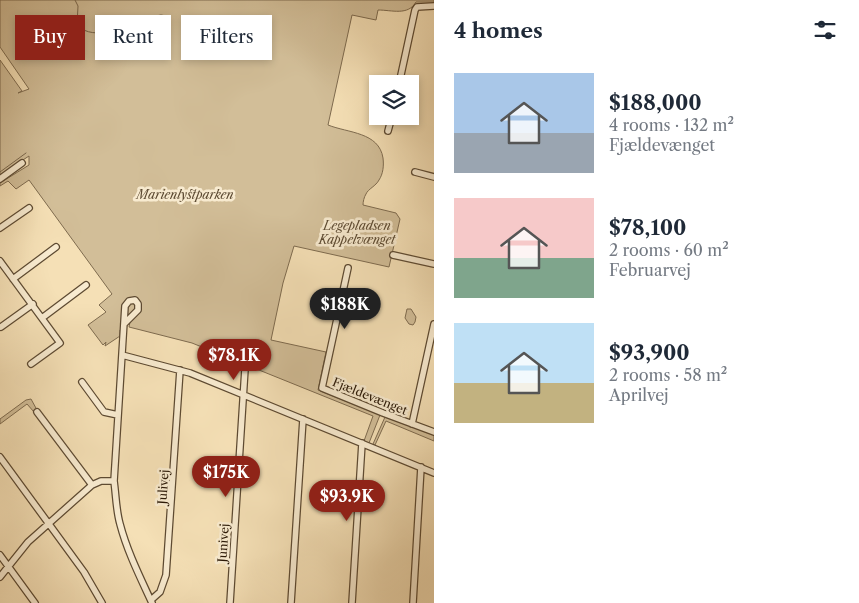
<!DOCTYPE html>
<html lang="en">
<head>
<meta charset="utf-8">
<style>
  body { margin:0; font-family:"Libre Caslon Text",serif; background:#f6f6f7; color:#1f2937; height:100vh; display:flex; flex-direction:column; font-size:19px; white-space:nowrap }
  * { box-sizing:border-box; margin:0 }
  p { font-size:16px; color:#747a83 }
  .icon { flex:none; width:28px; height:28px; fill:none; stroke:currentColor; stroke-width:2; stroke-linecap:round; stroke-linejoin:round }
  .map { position:relative; flex:1; overflow:hidden }
  .panel { display:flex; flex-direction:column; background:#fff; width:425px }
  .panel>* { flex:none }
  .hud { position:absolute; left:15px; top:15px; width:344px; height:45px; display:flex; gap:10px }
  .tools { position:absolute; left:369px; top:75px; display:grid; gap:10px }
  .tools a { display:grid; place-items:center; width:50px; height:50px; border-radius:0px; background:#fff; box-shadow:0 2px 8px #0003; font-size:25px }
  .price { position:absolute; translate:-50% -42px; padding:0 11px; border-radius:18px; background:#8f2418; color:#fff; font-size:16px; line-height:32px; filter:drop-shadow(0 1px 2px #0008) }
  .price::after { content:''; position:absolute; left:50%; top:30px; width:15px; height:11px; margin-left:-8px; background:inherit; clip-path:polygon(0 0,100% 0,50% 100%) }
  .price.current { background:#222; color:#fff }
  ul { padding:0; list-style:none }
  li { display:flex; align-items:center; gap:15px; height:125px; padding:0 20px }
  li span { display:grid; place-items:center; flex:none; width:140px; height:100px; border-radius:0px; color:#555 }
  li>.icon { margin-inline-start:auto }
  span .icon { width:60px; height:60px; fill:#fffc; stroke-width:1 }
  li b { font-size:21px }
  h2 { display:flex; justify-content:space-between; align-items:center; height:60px; padding:0 20px; font-size:21px }
  .pill { padding:0 18px; border-radius:0px; background:#fff; box-shadow:0 2px 8px #0003; font-size:18px; line-height:45px }
  .pill.current { background:#8f2418; color:#fff }
  main { display:flex; flex:1; min-height:0 }
  .map>svg:first-child { display:block }
</style>
</head>
<body>
<main>
<div class="map">
<svg width="434" height="603" viewBox="0 0 434 603">
  <rect width="100%" height="100%" fill="#f5e0b6"/>
  <filter id="stains"><feTurbulence type="fractalNoise" baseFrequency=".004" numOctaves="4"/><feColorMatrix values="0 0 0 0 .2 0 0 0 0 .09 0 0 0 0 .02 0 0 0 .5 -.17"/></filter>
  <radialGradient id="worn" r=".72"><stop offset=".6" stop-color="#630" stop-opacity="0"/><stop offset="1" stop-color="#630" stop-opacity=".3"/></radialGradient>
  <path fill="#d2be98" stroke="#7e6b4f" d="M0 0H434V2H416C408 16 392 10 378 10L376 20 352 15 328 125C348 133 379 132 383 158 384 166 383 174 379 180 376 186 368 189 366 194 364 197 363 202 363 205L396 213 400 219 389 267 294 246 283 283 271 340 326 352 318 390 380 415 369 443 364 441 373 416 192 343 129 327 130 322 120 330V336L105 346 106 342 103 345 88 325 106 312 99 305 112 294 29 180 16 189 8 181 0 186V183L29 165V156L0 175V60L22 91 18 93 29 89 0 47Z
    M407 309H411L416 317 415 322 413 325 409 324 405 318Z
    M31 399 37 410 34 412 27 404 0 424V419L26 400Z
    M385 417 434 435V441L386 421 375 445 373 444Z"/>
  <path fill="#b09c7a" stroke="#7a674c" d="M153 23a8 8 0 1 1 16 0a8 8 0 1 1-16 0Z"/>
  <g fill="none" stroke-linecap="round" stroke-linejoin="round">
    <path stroke="#7a674c" stroke-width="1" d="M75 0 78 6 77 25C87 35 97 32 110 34 117 35 121 41 127 43 138 45 152 38 159 31
      M0 172 26 153"/>
    <g stroke="#5d4a32" stroke-width="8">
      <path id="minor" d="M399 84 415 10 417 7 434 6
        M388 131 392 116
        M415 172 434 177
        M0 179 22 163
        M0 228 29 208
        M393 255 434 264
        M0 261 60 343 31 364
        M348 268 322 388 383 413 434 432
        M13 279 56 247
        M42 318 86 285
        M124 324 138 310V304L135 300 129 301 125 306 114 481C116 495 116 510 120 524 127 551 140 577 152 603
        M1 327 33 304
        M122 355 190 373 434 473
        M82 382 104 412 118 415
        M37 412 92 485
        M412 424 434 324
        M0 457 84 572 102 603
        M0 555 35 603
        M0 577 28 542 92 485 101 481H114
        M151 600 160 592 166 575 180 370
        M230 603 245 369
        M291 603 303 419
        M352 603 362 443
        M413 603 421 467"/>
    </g>
    <use href="#minor" stroke="#f8ebd0" stroke-width="5.5"/>
  </g>
  <g text-anchor="middle" dominant-baseline="central" stroke-width="5" stroke-linejoin="round" paint-order="stroke">
    <g font-size="12" font-style="italic" fill="#5c4a32" stroke="#f8ebd0">
      <text x="185" y="194">Marienlystparken</text>
      <text x="357" y="225">Legepladsen<tspan x="357" dy="14">Kappelvænget</tspan></text>
    </g>
    <g font-size="12" fill="#2a1806" stroke="#f8ebd0">
      <text transform="translate(370 396) rotate(22)">Fjældevænget</text>
      <text transform="translate(163 487) rotate(-86)">Julivej</text>
      <text transform="translate(223 543) rotate(-86)">Junivej</text>
    </g>
  </g>
  <rect width="100%" height="100%" filter="url(#stains)"/>
  <rect width="100%" height="100%" fill="url(#worn)"/>
</svg>
<div class="tools">
<a><svg class="icon" aria-label="layers" viewBox="0 0 24 24"><path d="M12 4l9 5-9 5-9-5zM3 14l9 5 9-5"/></svg></a>
</div>
<b class="price current" style="left:345px;top:330px">$188K</b>
<b class="price" style="left:234px;top:381px">$78.1K</b>
<b class="price" style="left:226px;top:498px">$175K</b>
<b class="price" style="left:347px;top:522px">$93.9K</b>
<div class="hud">
<a class="pill current">Buy</a>
<a class="pill">Rent</a>
<a class="pill">Filters</a>
</div>
</div>
<section class="panel">
<h2>4 homes<svg class="icon" aria-label="filters" viewBox="0 0 24 24"><path d="M4 7h16M4 17h16"/><circle cx="9" cy="7" r="2"/><circle cx="15" cy="17" r="2"/></svg></h2>
<ul>
<li><span style="background:linear-gradient(#a9c7e8 60%,#9aa5b1 0)"><svg class="icon" aria-label="home" viewBox="0 0 24 24"><path d="M3 11l9-7 9 7M6 9v11h12V9"/></svg></span><div><b>$188,000</b><p>4 rooms · 132 m²</p><p>Fjældevænget</p></div></li>
<li><span style="background:linear-gradient(#f6c9c9 60%,#7fa58c 0)"><svg class="icon" aria-label="home" viewBox="0 0 24 24"><path d="M3 11l9-7 9 7M6 9v11h12V9"/></svg></span><div><b>$78,100</b><p>2 rooms · 60 m²</p><p>Februarvej</p></div></li>
<li><span style="background:linear-gradient(#bfe0f5 60%,#c2b280 0)"><svg class="icon" aria-label="home" viewBox="0 0 24 24"><path d="M3 11l9-7 9 7M6 9v11h12V9"/></svg></span><div><b>$93,900</b><p>2 rooms · 58 m²</p><p>Aprilvej</p></div></li>
</ul>
</section>
</main>
</body>
</html>
